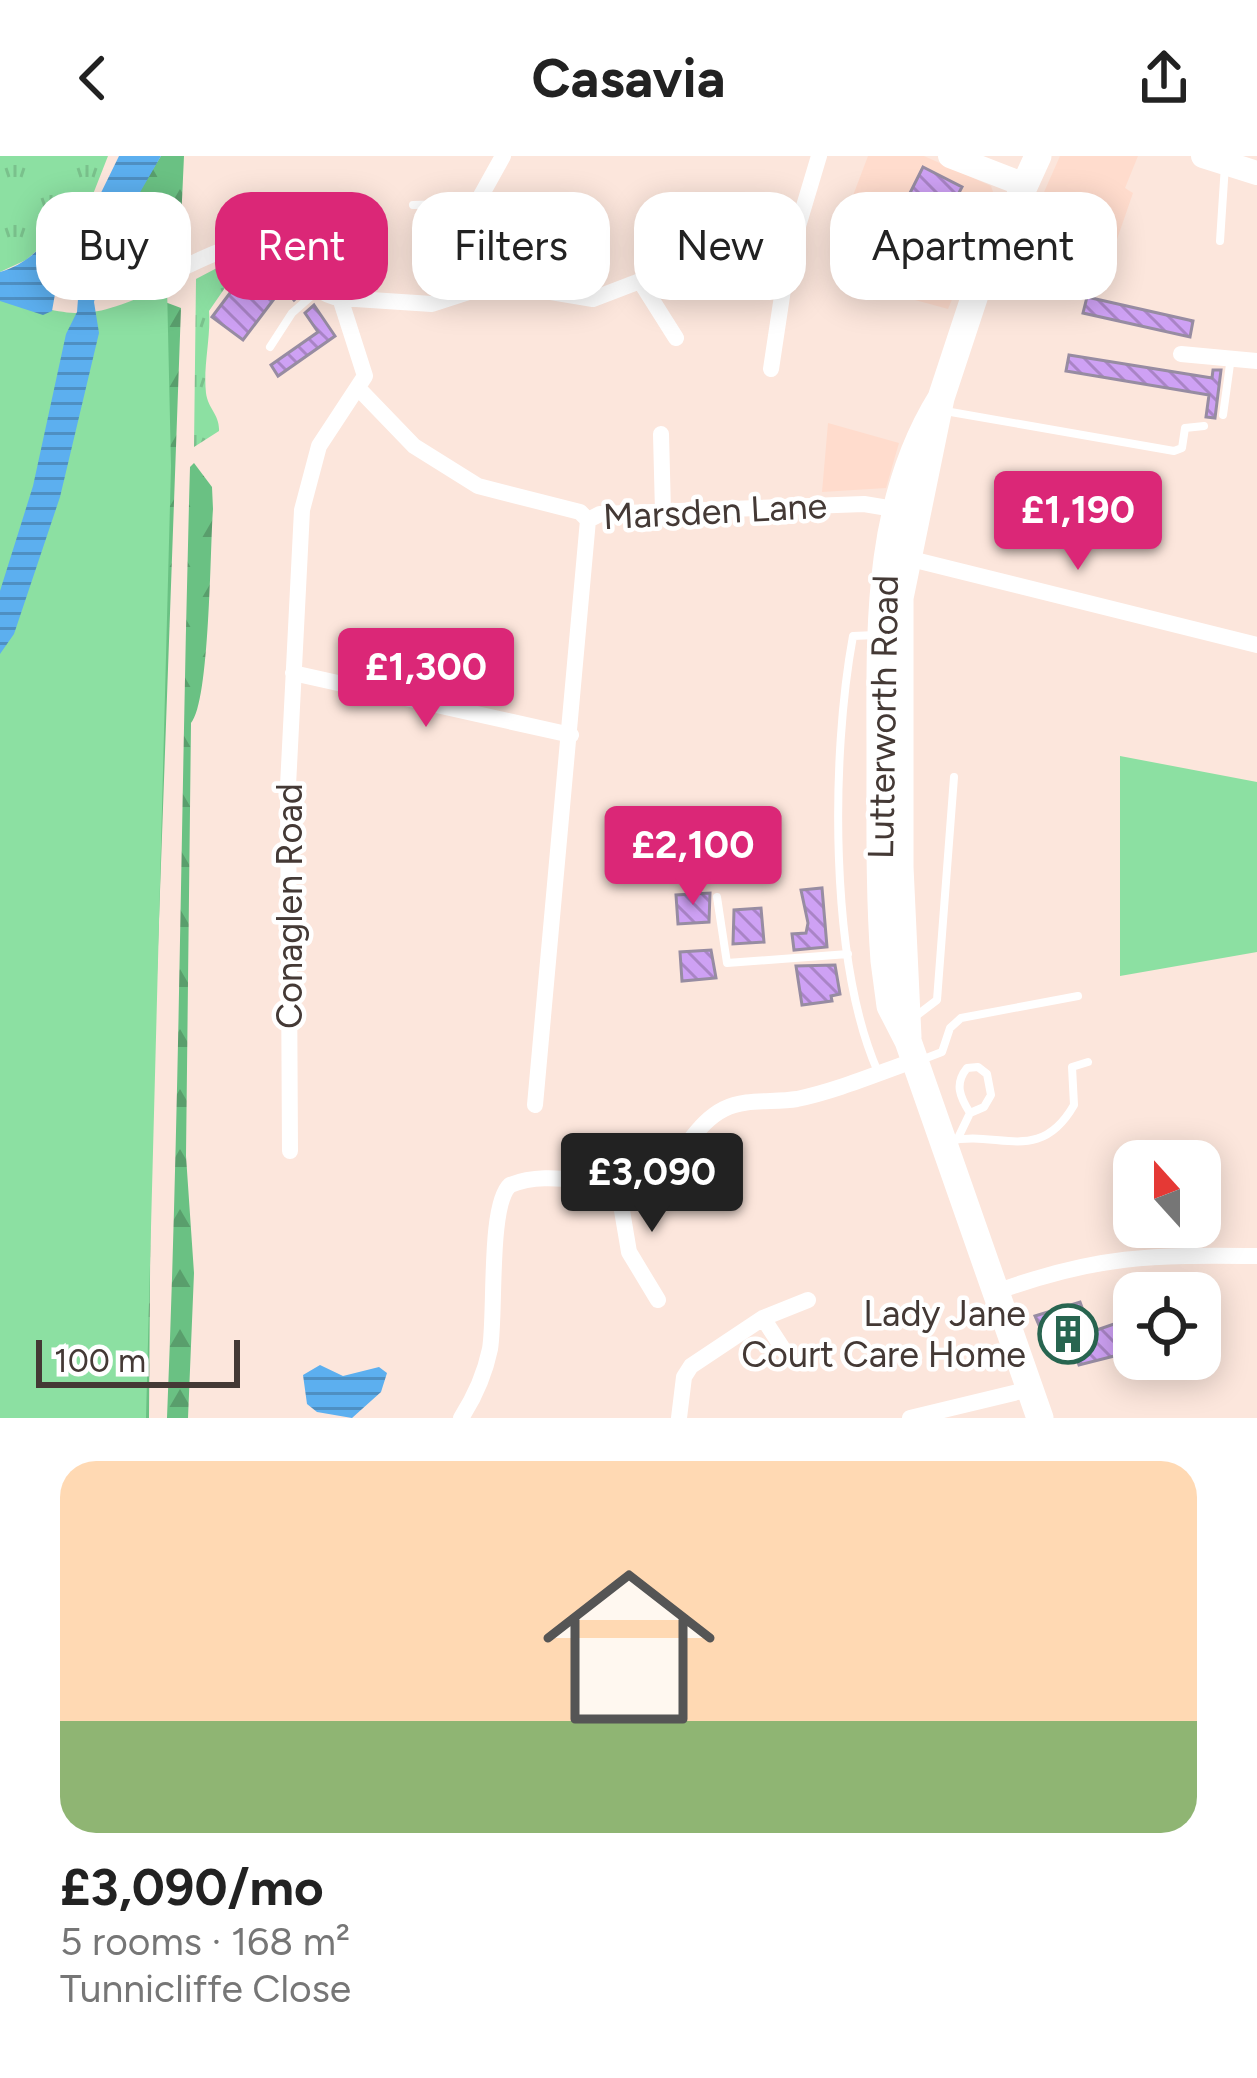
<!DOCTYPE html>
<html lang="en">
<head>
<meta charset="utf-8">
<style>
  body { margin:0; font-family:Figtree,sans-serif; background:#f6f6f6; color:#222; height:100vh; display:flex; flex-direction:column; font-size:45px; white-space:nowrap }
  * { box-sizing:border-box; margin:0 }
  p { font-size:39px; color:#767676 }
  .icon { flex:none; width:66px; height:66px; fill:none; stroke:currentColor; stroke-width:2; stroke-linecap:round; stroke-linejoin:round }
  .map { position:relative; height:1262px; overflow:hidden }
  .drawer { display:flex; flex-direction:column; background:#fff; flex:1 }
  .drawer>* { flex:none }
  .guide { position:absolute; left:36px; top:36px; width:1185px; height:108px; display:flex; gap:24px }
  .needle { width:78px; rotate:339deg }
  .controls { position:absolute; left:1113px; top:984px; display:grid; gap:24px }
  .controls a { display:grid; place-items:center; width:108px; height:108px; border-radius:24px; background:#fff; box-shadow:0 6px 30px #0003; font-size:60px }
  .scale { position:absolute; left:36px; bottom:30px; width:204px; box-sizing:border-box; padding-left:12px; border:6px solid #443935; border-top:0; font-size:33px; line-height:42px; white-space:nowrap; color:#443935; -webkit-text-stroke:9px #fff; paint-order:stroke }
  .price { position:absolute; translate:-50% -102px; padding:0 27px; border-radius:12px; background:#db2777; color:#fff; font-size:39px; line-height:78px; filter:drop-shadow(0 3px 6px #0008) }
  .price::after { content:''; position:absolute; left:50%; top:72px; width:36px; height:27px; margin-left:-18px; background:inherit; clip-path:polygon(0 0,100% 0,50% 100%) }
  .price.on { background:#222; color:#fff }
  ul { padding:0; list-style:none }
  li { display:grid; align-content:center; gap:24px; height:636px; padding:0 60px }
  li span { display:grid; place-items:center; height:372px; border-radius:36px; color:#555 }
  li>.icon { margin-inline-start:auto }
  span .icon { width:216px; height:216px; fill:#fffc; stroke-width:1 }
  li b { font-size:51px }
  .pill { padding:0 42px; border-radius:36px; background:#fff; box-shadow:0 6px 30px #0003; font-size:42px; line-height:108px }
  .pill.on { background:#db2777; color:#fff }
  header { display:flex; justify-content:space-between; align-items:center; height:156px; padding:0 60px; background:#fff; font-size:54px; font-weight:700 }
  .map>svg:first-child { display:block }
</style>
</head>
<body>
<header><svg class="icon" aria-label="back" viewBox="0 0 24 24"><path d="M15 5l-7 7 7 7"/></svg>Casavia<svg class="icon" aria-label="share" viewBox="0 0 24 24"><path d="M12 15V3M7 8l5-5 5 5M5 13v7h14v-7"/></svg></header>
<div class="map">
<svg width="1257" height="1262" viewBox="0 0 1257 1262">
  <defs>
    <pattern id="grass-tufts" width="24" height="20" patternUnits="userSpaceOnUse" patternTransform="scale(3)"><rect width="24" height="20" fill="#8ce0a2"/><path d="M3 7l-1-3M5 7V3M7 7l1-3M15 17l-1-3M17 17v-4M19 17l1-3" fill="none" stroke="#7ac18c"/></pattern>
    <pattern id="forest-firs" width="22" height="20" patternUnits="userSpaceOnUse" patternTransform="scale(3)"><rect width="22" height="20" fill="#6ac183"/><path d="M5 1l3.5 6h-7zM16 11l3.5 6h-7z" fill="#599e6c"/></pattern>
    <pattern id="water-rules" width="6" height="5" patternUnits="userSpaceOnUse" patternTransform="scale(3)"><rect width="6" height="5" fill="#5cafef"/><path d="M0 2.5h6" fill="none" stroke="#4e8fc2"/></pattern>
    <pattern id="building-back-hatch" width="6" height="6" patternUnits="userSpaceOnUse" patternTransform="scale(3)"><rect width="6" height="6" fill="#cea1f4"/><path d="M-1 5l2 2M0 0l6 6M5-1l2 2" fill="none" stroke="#a984c6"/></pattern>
  </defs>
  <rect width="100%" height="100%" fill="#fce6dc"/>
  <path fill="#ffdccd" d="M868 0H924L991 30 995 42 948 153 860 129 885 71 846 58Z
    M1060 0H1138L1125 32 1133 37 1114 92 1037 52Z
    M828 267 899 287 886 332 822 336Z"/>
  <path fill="url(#grass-tufts)" d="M0 0H108L88 51 26 104 0 116Z
    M251 94 209 155C211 182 203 210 206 237 208 253 220 259 219 275L194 291 196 123Z"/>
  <path fill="url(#forest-firs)" d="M161 0H184L179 110 161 114 153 70 124 83 120 111 99 134 119 66Z
    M165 146 181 152 151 985 149 1262H131Z
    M194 307 212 331 213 353C210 392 210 546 191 567L186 1000 194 1117 188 1262H167C180 945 181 628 190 311Z"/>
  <path fill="#8ce0a2" d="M167 130 171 310 146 1262H0V138C80 166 90 163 167 130Z
    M1120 600 1257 626V796L1120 820Z"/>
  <path fill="url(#water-rules)" d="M119 0H161L109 90 94 146 99 177 60 341 14 478 0 498V435L33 330 66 178 77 156 81 104 58 121 52 155 43 159 0 145V116C41 105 58 63 95 49Z
    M320 1209 343 1220 379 1211 387 1217 381 1236 352 1262 317 1256 307 1248 303 1219Z"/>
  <path fill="url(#building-back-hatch)" stroke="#978ca2" stroke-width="3" d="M923 11 962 31 937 79 957 101 948 119 927 96 915 120 878 101Z
    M254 105 284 129 291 123 303 136 294 144 283 131 243 184 212 161Z
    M1087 141 1193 165 1190 181 1083 157Z
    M314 149 335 180 278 220 271 209 318 176 305 157Z
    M1069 199 1212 222 1213 214H1221L1215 262 1206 261 1209 239 1066 215Z
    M822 732 827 791 794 794 792 778 806 777 808 767 801 734Z
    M710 737 709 766 678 768 676 739Z
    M761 752 764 786 733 788 734 754Z
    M711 794 716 822 682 825 680 796Z
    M835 809 840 838 831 840 832 845 802 849 796 810Z
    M1080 1146 1091 1176 1134 1161V1195L1079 1209 1074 1195 1052 1199 1035 1160Z"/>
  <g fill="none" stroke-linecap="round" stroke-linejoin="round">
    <path stroke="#fff" stroke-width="8" d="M413 49 445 48 467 62
      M1220 85 1225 9
      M518 130 546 58
      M270 191 292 157 316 136
      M945 255 1174 295 1182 292 1185 272 1204 270
      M1223 259 1231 201
      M876 479 853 480C831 599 829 805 878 916
      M717 741 727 807 848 798
      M916 860 937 844 954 621
      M921 904 942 896 950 872 961 862 1078 840
      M958 982 970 957C960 941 954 928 967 912L978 911 987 918 991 939 984 951 970 957
      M949 985C998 973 1039 1010 1074 949L1072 911 1088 906"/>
    <path stroke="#fff" stroke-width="16" d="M156 124C185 113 233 82 265 88 299 94 304 138 340 142L365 220 319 290 302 354 288 630 290 995
      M640 125 676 182
      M482 128 468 63 503 0
      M340 142 432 148 497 127 593 143 640 125 692 92 787 107
      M1181 198 1257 205
      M771 213 787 107 819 0
      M359 233 414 290 478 330 580 356 588 364 600 358 864 348 900 354
      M661 278 663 356
      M903 401 1257 489
      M293 517 571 579
      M535 949 588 364
      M617 1025 629 1096 658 1144
      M996 1136C1098 1099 1151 1099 1257 1100
      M763 1162 789 1202
      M461 1262C474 1242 485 1217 490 1193 496 1157 488 1049 510 1029 554 1011 603 1036 648 1020 683 1007 692 969 724 953 746 942 773 947 797 943 836 935 876 918 913 905
      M679 1262 684 1221 691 1210 763 1162 808 1144
      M910 1262 1030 1233"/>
    <path stroke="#fff" stroke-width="24" d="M950 0 1025 29
      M1203 0 1257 17"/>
    <path stroke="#fff" stroke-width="27" d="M941 242C874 350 880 479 880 601 880 669 879 737 884 805L890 850 908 885 1040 1262
      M908 881 900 711V442L941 242 976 136 1038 0"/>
  </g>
  <defs>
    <g id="building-ring" transform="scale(3)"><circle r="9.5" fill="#fff" stroke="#286550" stroke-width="1.5"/><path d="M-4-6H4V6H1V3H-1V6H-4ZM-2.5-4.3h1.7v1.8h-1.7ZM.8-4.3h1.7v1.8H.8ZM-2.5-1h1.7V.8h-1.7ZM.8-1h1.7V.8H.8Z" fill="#286550"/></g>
  </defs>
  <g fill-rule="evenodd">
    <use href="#building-ring" x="1068" y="1178"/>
  </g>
  <g text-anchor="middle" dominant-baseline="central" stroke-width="9" stroke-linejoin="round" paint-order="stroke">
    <g font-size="36" fill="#443935" stroke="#fff">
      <text transform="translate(715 355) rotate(-3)">Marsden Lane</text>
      <text transform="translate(883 561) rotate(-89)">Lutterworth Road</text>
      <text transform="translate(289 750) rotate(-90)">Conaglen Road</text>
    </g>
    <g font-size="36" fill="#443935" stroke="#fff" text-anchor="end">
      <text x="1026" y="1157">Lady Jane<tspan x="1026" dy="41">Court Care Home</tspan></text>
    </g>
  </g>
</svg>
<div class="controls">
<a><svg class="needle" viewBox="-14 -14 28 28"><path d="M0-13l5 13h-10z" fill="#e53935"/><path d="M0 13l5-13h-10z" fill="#767676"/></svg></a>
<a><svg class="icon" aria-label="locate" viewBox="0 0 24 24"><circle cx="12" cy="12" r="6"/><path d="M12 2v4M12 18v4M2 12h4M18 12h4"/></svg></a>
</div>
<div class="scale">100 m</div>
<b class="price" style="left:1078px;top:417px">£1,190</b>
<b class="price" style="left:426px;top:574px">£1,300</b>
<b class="price" style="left:693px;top:752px">£2,100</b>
<b class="price on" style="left:652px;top:1079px">£3,090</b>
<div class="guide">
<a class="pill">Buy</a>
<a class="pill on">Rent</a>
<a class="pill">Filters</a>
<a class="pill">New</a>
<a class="pill">Apartment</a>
</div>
</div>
<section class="drawer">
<ul>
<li><span style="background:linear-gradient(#ffd9b3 70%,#8fb573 0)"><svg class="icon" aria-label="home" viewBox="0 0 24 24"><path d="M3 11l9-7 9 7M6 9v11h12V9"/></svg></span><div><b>£3,090/mo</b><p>5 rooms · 168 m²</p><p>Tunnicliffe Close</p></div></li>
</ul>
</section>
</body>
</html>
